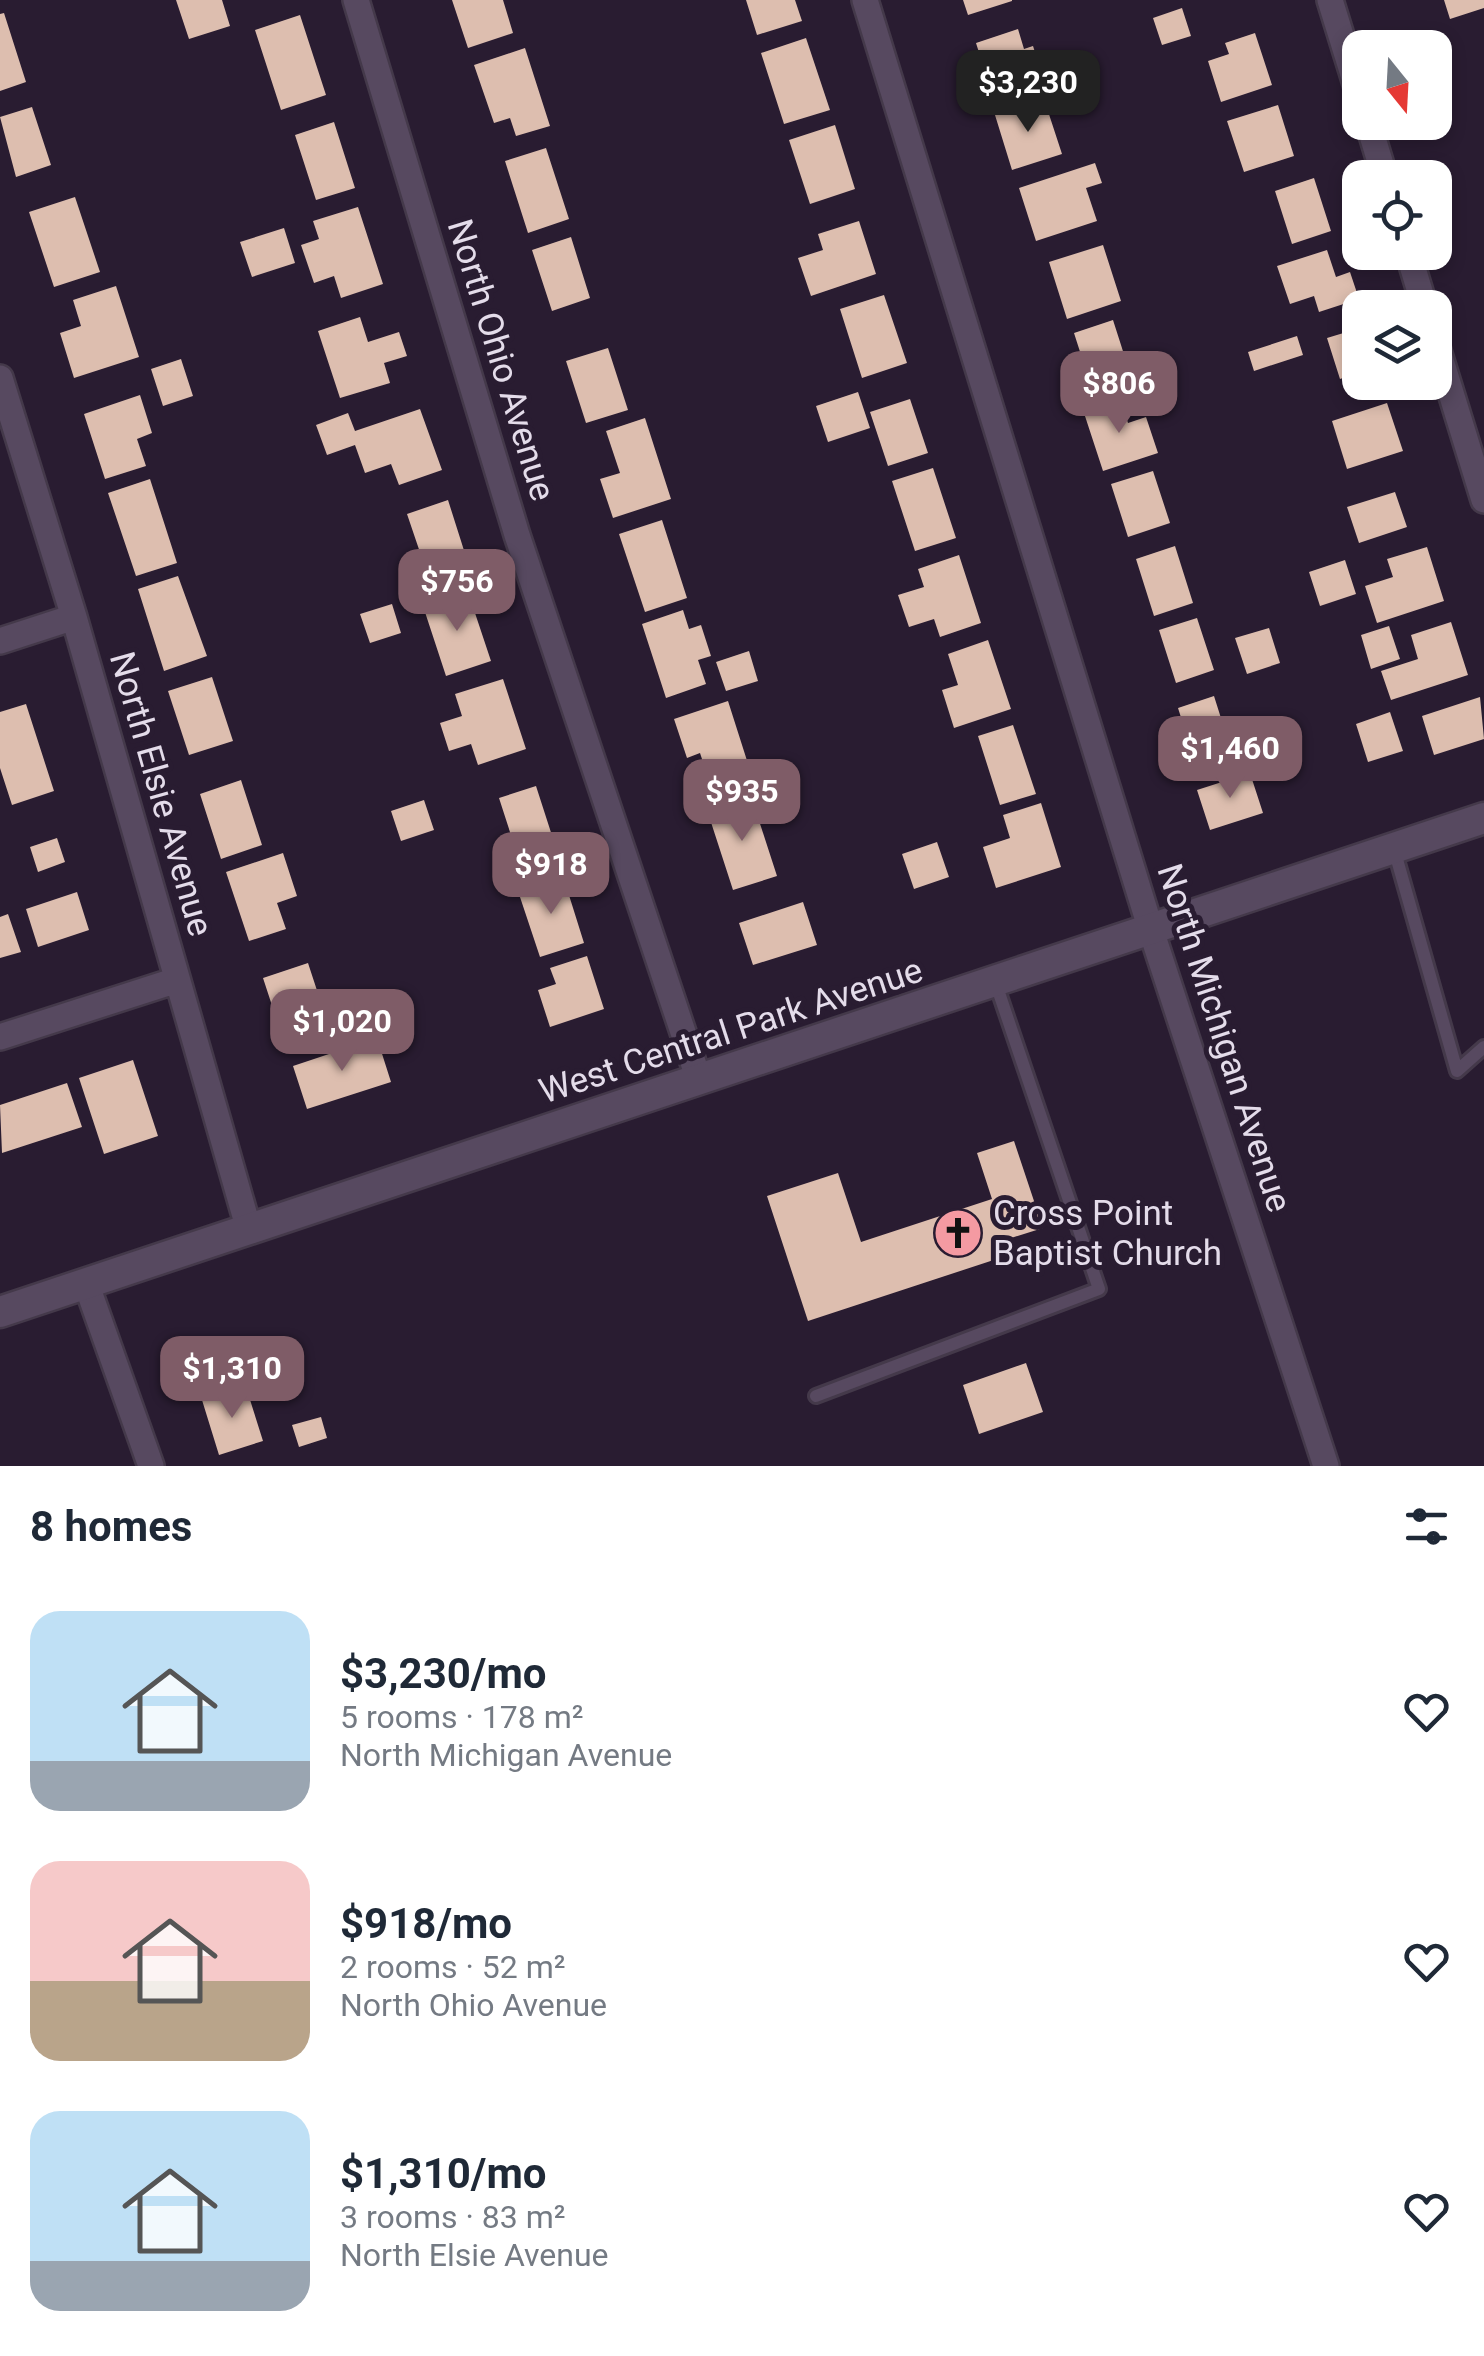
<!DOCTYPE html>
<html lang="en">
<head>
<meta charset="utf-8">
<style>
  body { margin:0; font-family:Roboto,sans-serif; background:#f2f2f3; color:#1f2937; height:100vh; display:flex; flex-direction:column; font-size:38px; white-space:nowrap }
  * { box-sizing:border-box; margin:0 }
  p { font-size:32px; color:#747a83 }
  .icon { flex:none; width:55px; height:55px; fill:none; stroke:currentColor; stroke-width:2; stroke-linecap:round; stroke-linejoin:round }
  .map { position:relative; height:1466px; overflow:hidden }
  .sheet { display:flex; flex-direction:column; background:#fff; flex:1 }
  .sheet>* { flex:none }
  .needle { width:65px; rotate:162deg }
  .buttons { position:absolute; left:1342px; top:30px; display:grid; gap:20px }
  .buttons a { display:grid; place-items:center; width:110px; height:110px; border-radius:20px; background:#fff; box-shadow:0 5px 15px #0003; font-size:50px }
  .price { position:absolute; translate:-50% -85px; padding:0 22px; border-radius:20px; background:#7f5c67; color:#fff; font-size:32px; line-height:65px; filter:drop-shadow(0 2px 5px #0008) }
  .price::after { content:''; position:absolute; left:50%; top:60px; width:30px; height:22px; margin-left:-15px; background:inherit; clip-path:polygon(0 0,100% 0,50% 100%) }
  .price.active { background:#222; color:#fff }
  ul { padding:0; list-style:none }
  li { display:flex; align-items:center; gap:30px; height:250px; padding:0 30px }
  li span { display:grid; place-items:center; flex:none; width:280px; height:200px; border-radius:30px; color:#555 }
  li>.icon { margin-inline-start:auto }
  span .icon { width:120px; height:120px; fill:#fffc; stroke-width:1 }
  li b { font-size:42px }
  h2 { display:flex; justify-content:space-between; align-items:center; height:120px; padding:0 30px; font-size:42px }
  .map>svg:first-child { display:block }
</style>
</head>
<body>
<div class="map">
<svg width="1484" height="1466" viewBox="0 0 1484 1466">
  <rect width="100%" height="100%" fill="#291c31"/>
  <path fill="#ddbeaf" d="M176 0H222L230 26 189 39Z
    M452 0H503L513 33 468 48Z
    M746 0H795L802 21 757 35Z
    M963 0H1012V1L968 15Z
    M1444 0H1484V8L1450 19Z
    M1182 8 1191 36 1162 45 1153 18Z
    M4 13 26 82 0 91V14Z
    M300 15 326 95 281 110 255 30Z
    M1018 29 1024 49 1033 46 1044 80 993 97 976 43Z
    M1255 33 1272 85 1221 102 1208 61 1229 54 1225 43Z
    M806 38 830 110 784 124 761 53Z
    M525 48 550 126 516 136 510 118 494 123 474 65Z
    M1044 99 1062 154 1012 170 995 115Z
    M1278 105 1294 156 1244 172 1227 121Z
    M32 107 51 165 16 177 0 117Z
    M334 122 355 188 316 200 295 135Z
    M835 125 855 189 810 204 789 140Z
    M546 148 569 219 528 233 505 161Z
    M1095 163 1102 183 1086 188 1097 221 1036 241 1019 188Z
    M1314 178 1331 231 1292 244 1275 191Z
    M75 197 100 272 54 287 29 212Z
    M358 207 383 284 341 298 334 276 314 283 301 245 319 239 313 221Z
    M859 221 876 274 811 296 798 258 823 250 818 234Z
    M284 228 295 263 252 277 240 242Z
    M571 237 590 298 552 311 532 250Z
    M1103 245 1121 301 1067 319 1049 262Z
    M1327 250 1336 277 1350 272 1359 299 1319 312 1314 296 1290 304 1277 266Z
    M116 286 139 357 74 378 60 333 81 326 73 300Z
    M884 295 907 363 862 378 840 309Z
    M360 317 368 342 399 332 407 356 384 363 390 383 340 398 318 331Z
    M1113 320 1129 370 1090 383 1074 333Z
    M1360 328V372L1340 379 1327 338Z
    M1297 336 1303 355 1254 371 1248 352Z
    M608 348 628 410 586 423 566 361Z
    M181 359 193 396 163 406 151 369Z
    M858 392 870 428 828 442 816 406Z
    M140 395 152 433 137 439 146 466 105 479 84 414Z
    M910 399 928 453 888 466 870 412Z
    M1121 401 1128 423 1146 417 1158 453 1103 471 1084 413Z
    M1387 403 1403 451 1347 469 1332 421Z
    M420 409 442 470 399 485 391 464 365 473 355 445 327 455 316 425 348 413 355 431Z
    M645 418 671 499 613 518 600 479 620 473 606 431Z
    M933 468 956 538 915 551 892 481Z
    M1153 471 1170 523 1128 537 1111 484Z
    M150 479 177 563 136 576 108 493Z
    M1395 492 1407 527 1359 543 1347 507Z
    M448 500 468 563 428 576 407 514Z
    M662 520 687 598 645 612 619 534Z
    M1175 546 1193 603 1154 616 1136 559Z
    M1427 547 1444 601 1377 623 1365 586 1393 577 1387 559Z
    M959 555 981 623 940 637 934 619 909 627 898 595 924 587 918 569Z
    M1345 560 1356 594 1320 606 1309 572Z
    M178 576 207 656 164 671 138 589Z
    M468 592 491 661 446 676 423 606Z
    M392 604 401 633 370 643 360 614Z
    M683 610 689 629 701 625 711 656 698 660 706 684 666 698 642 624Z
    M1197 618 1214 670 1176 683 1159 630Z
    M1451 622 1468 675 1391 700 1381 671 1418 659 1411 635Z
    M1389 626 1400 659 1371 669 1361 635Z
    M1269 628 1280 663 1247 674 1235 638Z
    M988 640 1011 709 954 728 942 690 958 685 948 654Z
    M749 651 758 681 726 691 716 662Z
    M212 677 233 741 189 755 168 691Z
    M503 679 526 749 478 765 471 744 449 751 440 723 462 716 455 694Z
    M1214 696 1232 753 1196 765 1178 708Z
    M1480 697 1484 739 1434 755 1422 716Z
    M728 701 750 770 710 783 700 753 687 758 674 719Z
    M26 704 54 791 12 805 0 768V712Z
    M1390 712 1403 751 1368 762 1356 724Z
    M1013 725 1036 794 1000 805 978 736Z
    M1250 773 1263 813 1210 830 1197 790Z
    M241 780 262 845 221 859 200 794Z
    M536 786 556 848 519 860 499 798Z
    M752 799 777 876 733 890 708 813Z
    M424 800 434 830 401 841 391 811Z
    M1041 803 1061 867 996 888 983 847 1010 838 1003 815Z
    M57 838 65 862 38 872 30 847Z
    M937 842 949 877 914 889 902 854Z
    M283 853 297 896 277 903 286 929 249 941 226 872Z
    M563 876 584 943 540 957 518 891Z
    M77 892 89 930 38 947 26 909Z
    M803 902 817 945 753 965 739 923Z
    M8 914 21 952 0 958V917Z
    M587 956 604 1009 550 1027 538 990 556 984 550 968Z
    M308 963 328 1024 283 1039 263 978Z
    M377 1038 391 1082 307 1109 293 1066Z
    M133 1060 158 1136 104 1154 79 1078Z
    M67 1083 82 1127 2 1153 0 1105Z
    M1014 1141 1043 1228 1011 1238 1015 1253 808 1321 767 1196 838 1173 861 1242 992 1199 977 1153Z
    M1026 1363 1043 1412 979 1434 963 1385Z
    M246 1387 263 1441 219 1455 202 1400Z
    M321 1417 327 1438 299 1447 292 1425Z"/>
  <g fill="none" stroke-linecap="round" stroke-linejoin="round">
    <g stroke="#44394a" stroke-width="18">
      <path id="lane" d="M1394 849 1457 1071 1484 1047
        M816 1396 1099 1289 996 984"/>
    </g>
    <g stroke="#44394a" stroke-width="30">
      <path id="street" d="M356 0 517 535 699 1080
        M865 0 1150 927 1326 1466
        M1330 0 1360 97
        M1368 122 1385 178
        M1408 252 1425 308
        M1435 341 1484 500
        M0 378 74 617 249 1230
        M0 641 74 617
        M0 1037 177 980
        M86 1283 151 1466"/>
    </g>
    <g stroke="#44394a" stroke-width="35">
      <path id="secondary" d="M0 1312 1484 818"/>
    </g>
    <use href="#lane" stroke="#574960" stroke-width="12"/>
    <use href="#street" stroke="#574960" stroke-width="25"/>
    <use href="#secondary" stroke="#574960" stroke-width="30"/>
  </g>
  <defs>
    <g id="church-disc" transform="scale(2.5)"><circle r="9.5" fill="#f49aa2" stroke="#291c31"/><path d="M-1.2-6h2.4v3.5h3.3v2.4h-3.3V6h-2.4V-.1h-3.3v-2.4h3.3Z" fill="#111"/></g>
  </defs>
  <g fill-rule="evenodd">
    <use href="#church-disc" x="958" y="1233"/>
  </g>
  <g text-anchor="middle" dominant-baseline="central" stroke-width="10" stroke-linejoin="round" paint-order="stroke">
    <g font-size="35" fill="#e4dcea" stroke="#291c31">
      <text transform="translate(501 360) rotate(73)">North Ohio Avenue</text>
      <text transform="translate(161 794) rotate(74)">North Elsie Avenue</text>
      <text transform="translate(731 1031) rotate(-18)">West Central Park Avenue</text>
      <text transform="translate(1224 1038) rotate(72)">North Michigan Avenue</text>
    </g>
    <g font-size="35" fill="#e4dcea" stroke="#291c31" text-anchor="start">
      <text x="993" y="1213">Cross Point<tspan x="993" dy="40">Baptist Church</tspan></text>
    </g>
  </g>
</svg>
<div class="buttons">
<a><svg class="needle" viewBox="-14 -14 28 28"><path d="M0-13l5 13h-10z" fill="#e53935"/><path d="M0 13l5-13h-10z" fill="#747a83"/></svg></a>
<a><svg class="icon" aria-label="locate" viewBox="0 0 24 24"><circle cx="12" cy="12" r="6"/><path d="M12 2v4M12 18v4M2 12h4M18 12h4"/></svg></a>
<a><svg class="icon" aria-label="layers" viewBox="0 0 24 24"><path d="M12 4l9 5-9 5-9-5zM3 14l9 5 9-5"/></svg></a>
</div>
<b class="price active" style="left:1028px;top:135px">$3,230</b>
<b class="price" style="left:1119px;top:436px">$806</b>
<b class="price" style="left:457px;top:634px">$756</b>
<b class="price" style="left:1230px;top:801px">$1,460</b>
<b class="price" style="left:742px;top:844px">$935</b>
<b class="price" style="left:551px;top:917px">$918</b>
<b class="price" style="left:342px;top:1074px">$1,020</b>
<b class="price" style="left:232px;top:1421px">$1,310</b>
</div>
<section class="sheet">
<h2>8 homes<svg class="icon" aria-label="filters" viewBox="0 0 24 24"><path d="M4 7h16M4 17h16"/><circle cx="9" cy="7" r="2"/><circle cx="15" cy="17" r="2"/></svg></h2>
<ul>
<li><span style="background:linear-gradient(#bfe0f5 75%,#9aa5b1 0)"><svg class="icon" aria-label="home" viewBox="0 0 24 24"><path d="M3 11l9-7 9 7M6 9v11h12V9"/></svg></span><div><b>$3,230/mo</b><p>5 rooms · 178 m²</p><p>North Michigan Avenue</p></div><svg class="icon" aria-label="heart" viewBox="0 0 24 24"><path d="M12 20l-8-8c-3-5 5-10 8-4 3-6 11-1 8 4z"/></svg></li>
<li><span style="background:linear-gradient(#f6c9c9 60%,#b9a48a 0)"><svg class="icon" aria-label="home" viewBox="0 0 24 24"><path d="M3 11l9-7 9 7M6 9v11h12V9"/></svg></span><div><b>$918/mo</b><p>2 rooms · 52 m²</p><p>North Ohio Avenue</p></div><svg class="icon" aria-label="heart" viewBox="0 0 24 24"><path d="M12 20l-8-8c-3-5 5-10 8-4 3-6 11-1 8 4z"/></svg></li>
<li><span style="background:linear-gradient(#bfe0f5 75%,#9aa5b1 0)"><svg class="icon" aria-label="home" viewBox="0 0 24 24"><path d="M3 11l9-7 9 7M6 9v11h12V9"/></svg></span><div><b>$1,310/mo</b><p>3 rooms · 83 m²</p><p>North Elsie Avenue</p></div><svg class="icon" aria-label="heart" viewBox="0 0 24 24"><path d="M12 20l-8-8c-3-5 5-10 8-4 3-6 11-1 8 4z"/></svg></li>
</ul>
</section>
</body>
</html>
